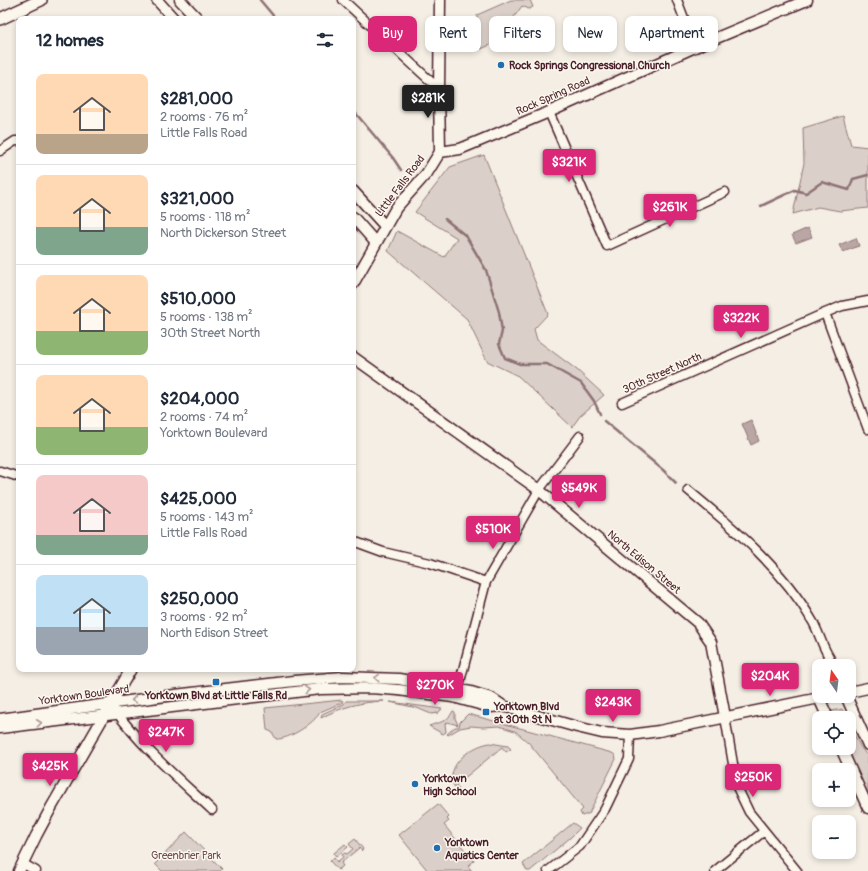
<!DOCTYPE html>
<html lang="en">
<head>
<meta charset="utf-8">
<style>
  body { margin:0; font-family:Pangolin,sans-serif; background:#f6f6f7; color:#1f2937; height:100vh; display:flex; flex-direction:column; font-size:15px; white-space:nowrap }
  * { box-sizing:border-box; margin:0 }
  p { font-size:13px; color:#747a83 }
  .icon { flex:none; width:22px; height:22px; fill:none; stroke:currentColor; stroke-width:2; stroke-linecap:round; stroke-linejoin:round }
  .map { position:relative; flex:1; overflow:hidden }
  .sheet { position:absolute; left:16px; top:16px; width:340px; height:656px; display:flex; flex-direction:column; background:#fff; border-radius:8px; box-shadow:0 2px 6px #0003 }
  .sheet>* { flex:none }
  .banner { position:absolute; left:368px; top:16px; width:380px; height:36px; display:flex; gap:8px }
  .needle { width:26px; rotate:346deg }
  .controls { position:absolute; left:812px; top:659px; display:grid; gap:8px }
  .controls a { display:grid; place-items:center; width:44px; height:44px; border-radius:8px; background:#fff; box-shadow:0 2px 6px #0003; font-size:20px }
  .price { position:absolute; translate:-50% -34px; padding:0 9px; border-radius:4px; background:#db2777; color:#fff; font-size:13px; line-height:26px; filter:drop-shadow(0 1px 2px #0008) }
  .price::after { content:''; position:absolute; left:50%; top:24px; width:12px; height:9px; margin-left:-6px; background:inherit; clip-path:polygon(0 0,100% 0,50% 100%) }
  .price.current { background:#222; color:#fff }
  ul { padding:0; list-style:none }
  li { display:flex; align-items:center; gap:12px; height:100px; padding:0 20px }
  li+li { border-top:1px solid #e0e1e3 }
  li span { display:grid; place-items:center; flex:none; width:112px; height:80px; border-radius:8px; color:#555 }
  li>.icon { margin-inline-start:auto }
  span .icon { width:48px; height:48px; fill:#fffc; stroke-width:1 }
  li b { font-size:17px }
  h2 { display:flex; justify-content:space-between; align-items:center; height:48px; padding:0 20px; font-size:17px }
  .chip { padding:0 14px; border-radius:8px; background:#fff; box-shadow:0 2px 6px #0003; font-size:14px; line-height:36px }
  .chip.current { background:#db2777; color:#fff }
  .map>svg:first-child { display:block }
</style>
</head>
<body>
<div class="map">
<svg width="868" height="871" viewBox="0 0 868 871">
  <rect width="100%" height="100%" fill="#f4eee4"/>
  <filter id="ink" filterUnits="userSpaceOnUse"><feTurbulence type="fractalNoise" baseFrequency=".025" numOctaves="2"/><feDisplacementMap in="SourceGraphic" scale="8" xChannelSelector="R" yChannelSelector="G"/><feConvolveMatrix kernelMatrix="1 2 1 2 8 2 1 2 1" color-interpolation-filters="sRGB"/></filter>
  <g filter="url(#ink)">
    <path fill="#dbd0c9" stroke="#92787a" d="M511 0H530L533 7 529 9 522 6 495 43 481 49 476 30 477 15Z
      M843 116 851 145 868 147V208L840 211 818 207 793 214 804 163 803 128Z
      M484 155 548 314 534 329 537 340 577 370 604 395 580 416 572 427 518 376 487 361 467 319 388 251 397 231 444 257 457 238 415 212 450 167Z
      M342 700 343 702 320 712C315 723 288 740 276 739L272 732 267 730 265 708Z
      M346 701H384C361 702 341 707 321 718L322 714 344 704Z
      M390 702 442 709 438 713 431 714 417 708Z
      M842 709 846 718H831L828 713 831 711Z
      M453 711 455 712V718L458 725 447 722 445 724 446 732 443 734 429 726C439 722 447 723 453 711Z
      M468 714 612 753 615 755 616 759 590 811V813L582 816 580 812 583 809 529 743 515 731 499 726 483 727 471 726 460 728 448 735 447 734 455 727H459L460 722Z
      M849 724 861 748 868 757V796L845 748H849Z
      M490 743 508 746 511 749 506 752 502 747 456 785 459 790 458 792C439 770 469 746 490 743Z
      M438 804 449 817 447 819 449 821 444 825 474 861 468 866 472 871H428L399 835Z
      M573 823 580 828 571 837 530 871H527L523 864Z
      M186 832 222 869 220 871H162L155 864Z
      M355 839 363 849 362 851 359 848 341 863 343 866 338 870 330 861 334 858 337 862 343 857 342 855 345 853 347 854 353 849 349 844Z
      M345 844 348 847 336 857 334 853Z"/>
    <path fill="#baa7a5" stroke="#8d7174" d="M808 228 812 237 796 243 792 235Z
      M856 238 859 246 843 252 839 245Z
      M751 420 759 441 751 445 742 424Z"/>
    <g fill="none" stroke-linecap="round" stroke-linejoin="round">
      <path stroke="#8d7174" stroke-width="2.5" d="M260 0 276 19
        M353 110 393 158 401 170
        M761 206 795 190 806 193 822 182 849 190 853 179 868 175
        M445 219 466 236 486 270 499 312 502 331 499 344 505 358 520 364H547L581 383 594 401 600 414
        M604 421 663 470 676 483"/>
      <g stroke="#4a1f2b" stroke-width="11">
        <path id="minor" d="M343 0 439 89
          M677 0 695 47
          M549 112 607 246 725 192
          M0 151 15 141H19
          M825 313 868 429
          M622 403 825 313 842 306 868 301
          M0 471 19 477
          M688 490C735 529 783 569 813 622 819 633 822 645 828 655 830 659 832 662 834 666
          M353 541 383 552 430 563 486 582
          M825 666 828 656
          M458 689 486 582 539 490 580 436
          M115 710C142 748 178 778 212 810
          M725 717 737 787 749 812 797 871
          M22 863 36 871
          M548 871 580 846 605 809 629 759 630 735
          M715 871 764 831"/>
      </g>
      <g stroke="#4a1f2b" stroke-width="13">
        <path id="tertiary" d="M157 0 174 19
          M180 0 198 19
          M440 152 460 149 549 112 695 47 807 0
          M353 191 385 226
          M353 217 376 243
          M353 284 396 208 427 173 440 152 439 89 440 0
          M353 357 539 490 698 623 711 642 725 717
          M849 692 868 688
          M846 696 868 745
          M819 698 828 718
          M0 719 158 697 294 681 343 677 399 679 471 692 491 698 503 706 577 727 602 733 630 735 659 731 829 696
          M0 728 320 689 371 688 398 690 453 697 490 707 503 706
          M841 748 868 808
          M19 871 36 836 51 808 131 669"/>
      </g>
      <g stroke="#4a1f2b" stroke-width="14">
        <path id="secondary" d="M0 19 41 0"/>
      </g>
      <use href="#minor" stroke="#fbf7ec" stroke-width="8"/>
      <use href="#tertiary" stroke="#fbf7ec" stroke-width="10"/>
      <use href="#secondary" stroke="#fbf7ec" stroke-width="11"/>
    </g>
    <defs><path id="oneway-chevron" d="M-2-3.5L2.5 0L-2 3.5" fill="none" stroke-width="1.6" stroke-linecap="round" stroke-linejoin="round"/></defs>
    <g stroke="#ab9695">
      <use href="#oneway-chevron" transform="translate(377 678) rotate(-177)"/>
      <use href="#oneway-chevron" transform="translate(307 690) rotate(-5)"/>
      <use href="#oneway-chevron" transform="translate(134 700) rotate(172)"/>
      <use href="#oneway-chevron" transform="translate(39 723) rotate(-7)"/>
    </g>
  </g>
  <g fill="#1f6fb2" stroke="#fbf7ec" stroke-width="1.5">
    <circle cx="501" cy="65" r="4"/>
    <rect x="212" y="678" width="8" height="8" rx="2"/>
    <rect x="482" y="708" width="8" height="8" rx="2"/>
    <circle cx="415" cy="784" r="4"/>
    <circle cx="437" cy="848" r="4"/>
  </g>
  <g text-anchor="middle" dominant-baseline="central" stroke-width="3" stroke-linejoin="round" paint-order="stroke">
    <g font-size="11" font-weight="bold" fill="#4a1f2b" stroke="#fbf7ec" text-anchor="start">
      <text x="509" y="65">Rock Springs Congressional Church</text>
      <text x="216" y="695" text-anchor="middle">Yorktown Blvd at Little Falls Rd</text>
      <text x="494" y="706">Yorktown Blvd<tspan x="494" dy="13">at 30th St N</tspan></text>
      <text x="423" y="778">Yorktown<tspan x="423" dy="13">High School</tspan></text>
      <text x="445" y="842">Yorktown<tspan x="445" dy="13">Aquatics Center</tspan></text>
    </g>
    <g font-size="11" fill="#4a1f2b" stroke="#fbf7ec">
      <text transform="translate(553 96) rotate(-24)">Rock Spring Road</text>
      <text transform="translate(400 186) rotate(-53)">Little Falls Road</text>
      <text transform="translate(662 373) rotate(-24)">30th Street North</text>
      <text transform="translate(644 562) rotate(40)">North Edison Street</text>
      <text transform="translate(84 695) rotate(-8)">Yorktown Boulevard</text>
    </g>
    <g font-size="11" fill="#6e4b52" stroke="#fbf7ec">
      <text x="186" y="855">Greenbrier Park</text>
    </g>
  </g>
</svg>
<div class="controls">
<a><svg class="needle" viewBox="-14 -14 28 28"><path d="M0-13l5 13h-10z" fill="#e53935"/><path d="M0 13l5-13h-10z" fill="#747a83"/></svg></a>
<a><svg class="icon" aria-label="locate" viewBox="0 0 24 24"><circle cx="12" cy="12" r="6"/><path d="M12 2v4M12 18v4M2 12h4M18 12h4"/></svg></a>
<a>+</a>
<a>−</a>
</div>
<b class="price current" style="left:428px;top:119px">$281K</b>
<b class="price" style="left:569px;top:183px">$321K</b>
<b class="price" style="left:670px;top:228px">$261K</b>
<b class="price" style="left:741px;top:339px">$322K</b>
<b class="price" style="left:579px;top:509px">$549K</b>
<b class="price" style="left:493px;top:550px">$510K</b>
<b class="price" style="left:770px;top:697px">$204K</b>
<b class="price" style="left:435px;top:706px">$270K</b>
<b class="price" style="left:613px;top:723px">$243K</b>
<b class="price" style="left:166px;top:753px">$247K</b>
<b class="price" style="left:50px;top:787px">$425K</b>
<b class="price" style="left:753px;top:798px">$250K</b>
<div class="banner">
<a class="chip current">Buy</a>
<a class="chip">Rent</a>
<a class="chip">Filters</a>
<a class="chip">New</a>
<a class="chip">Apartment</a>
</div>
<section class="sheet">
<h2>12 homes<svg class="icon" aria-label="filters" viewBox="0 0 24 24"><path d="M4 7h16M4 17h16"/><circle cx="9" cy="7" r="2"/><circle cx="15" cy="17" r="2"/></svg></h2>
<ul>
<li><span style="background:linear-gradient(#ffd9b3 75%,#b9a48a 0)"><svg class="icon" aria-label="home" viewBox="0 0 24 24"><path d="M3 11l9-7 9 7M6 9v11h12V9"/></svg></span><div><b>$281,000</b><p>2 rooms · 76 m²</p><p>Little Falls Road</p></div></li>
<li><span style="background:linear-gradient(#ffd9b3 65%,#7fa58c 0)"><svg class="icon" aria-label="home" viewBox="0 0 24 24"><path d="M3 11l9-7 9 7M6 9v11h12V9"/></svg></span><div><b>$321,000</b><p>5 rooms · 118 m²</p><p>North Dickerson Street</p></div></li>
<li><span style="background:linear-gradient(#ffd9b3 70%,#8fb573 0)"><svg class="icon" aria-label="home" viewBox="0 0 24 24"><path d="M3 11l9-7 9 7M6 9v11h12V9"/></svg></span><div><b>$510,000</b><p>5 rooms · 138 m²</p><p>30th Street North</p></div></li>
<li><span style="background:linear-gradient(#ffd9b3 65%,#8fb573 0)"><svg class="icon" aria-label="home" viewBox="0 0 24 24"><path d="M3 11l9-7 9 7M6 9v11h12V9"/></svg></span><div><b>$204,000</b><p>2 rooms · 74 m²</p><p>Yorktown Boulevard</p></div></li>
<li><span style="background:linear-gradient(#f6c9c9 75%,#7fa58c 0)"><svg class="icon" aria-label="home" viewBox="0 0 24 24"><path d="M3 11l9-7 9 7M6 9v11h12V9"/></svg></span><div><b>$425,000</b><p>5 rooms · 143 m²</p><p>Little Falls Road</p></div></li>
<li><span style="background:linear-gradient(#bfe0f5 65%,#9aa5b1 0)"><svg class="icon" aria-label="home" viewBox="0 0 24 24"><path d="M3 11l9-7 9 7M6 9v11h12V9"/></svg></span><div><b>$250,000</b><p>3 rooms · 92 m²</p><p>North Edison Street</p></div></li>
</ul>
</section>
</div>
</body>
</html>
